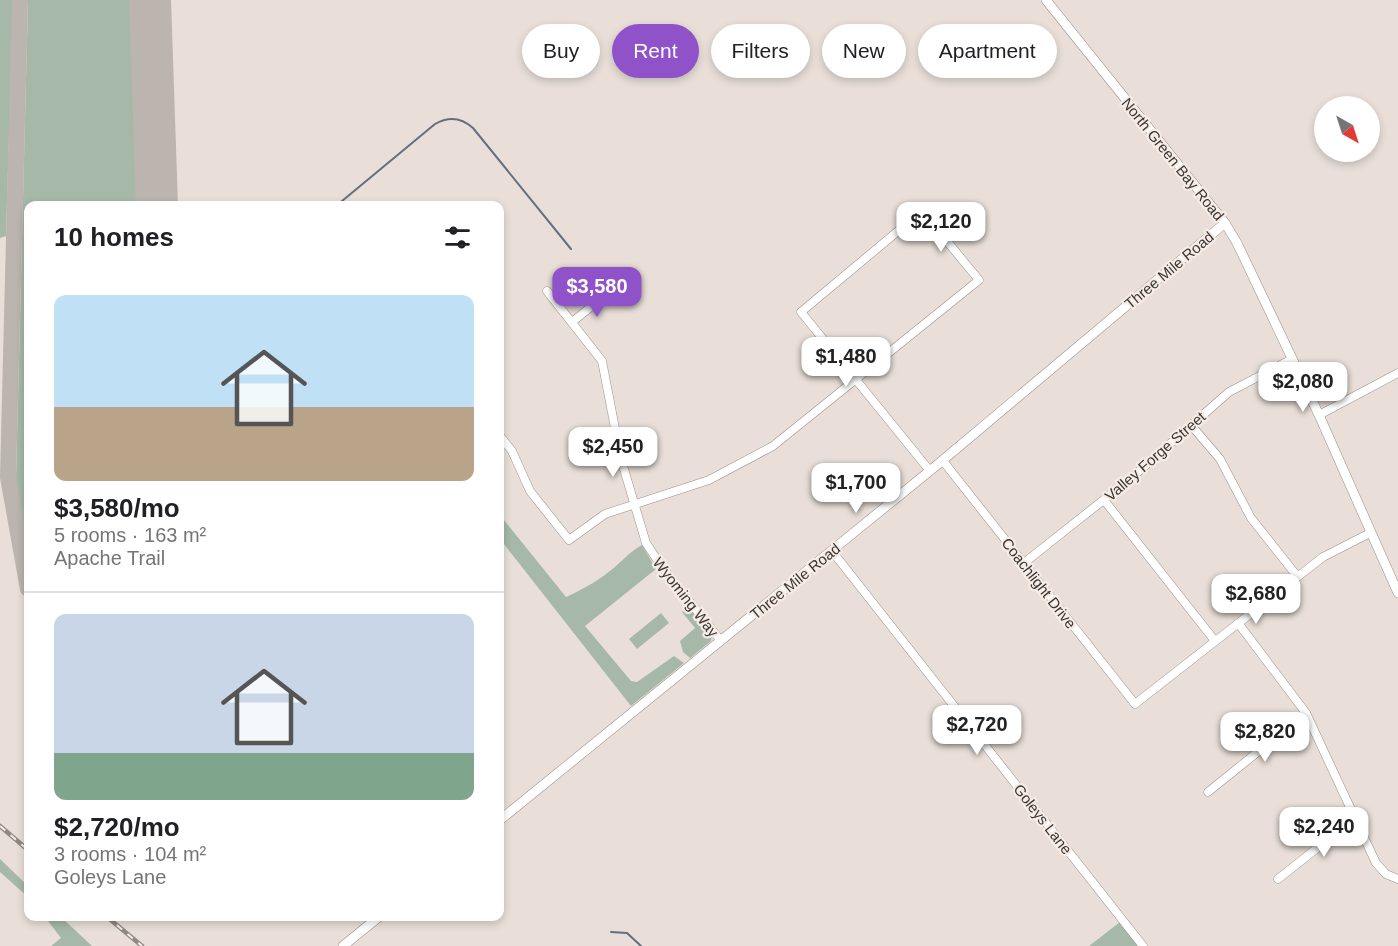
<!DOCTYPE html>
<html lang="en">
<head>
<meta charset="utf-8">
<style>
  body { margin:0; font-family:Arial,sans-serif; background:#f6f6f6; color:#202124; height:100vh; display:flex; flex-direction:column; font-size:22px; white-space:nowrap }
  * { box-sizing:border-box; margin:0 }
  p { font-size:20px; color:#757577 }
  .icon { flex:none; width:33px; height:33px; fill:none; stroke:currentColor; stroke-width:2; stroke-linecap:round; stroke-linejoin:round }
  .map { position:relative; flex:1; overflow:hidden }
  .panel { position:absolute; left:24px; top:201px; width:480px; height:720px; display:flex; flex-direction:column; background:#fff; border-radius:12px; box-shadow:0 3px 9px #0003 }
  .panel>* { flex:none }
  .guide { position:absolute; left:522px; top:24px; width:570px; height:54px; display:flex; gap:12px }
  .needle { width:39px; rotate:141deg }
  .fabs { position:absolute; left:1314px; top:96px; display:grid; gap:12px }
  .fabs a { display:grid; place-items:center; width:66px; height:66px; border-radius:50%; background:#fff; box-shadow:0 3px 9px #0003; font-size:30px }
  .price { position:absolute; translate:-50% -51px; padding:0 14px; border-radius:12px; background:#fff; color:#222; font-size:20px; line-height:39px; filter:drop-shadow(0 2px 3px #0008) }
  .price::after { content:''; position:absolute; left:50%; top:36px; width:18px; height:14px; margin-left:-9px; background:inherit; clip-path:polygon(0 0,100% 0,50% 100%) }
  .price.active { background:#9052c8; color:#fff }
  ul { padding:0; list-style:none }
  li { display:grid; align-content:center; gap:12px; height:318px; padding:0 30px }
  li+li { border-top:2px solid #e0e0e0 }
  li span { display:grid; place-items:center; height:186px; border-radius:12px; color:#555 }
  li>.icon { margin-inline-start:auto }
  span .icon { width:108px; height:108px; fill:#fffc; stroke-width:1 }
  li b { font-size:26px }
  h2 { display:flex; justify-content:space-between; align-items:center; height:72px; padding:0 30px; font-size:26px }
  .chip { padding:0 21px; border-radius:27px; background:#fff; box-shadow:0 3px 9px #0003; font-size:21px; line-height:54px }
  .chip.active { background:#9052c8; color:#fff }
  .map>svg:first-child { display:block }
</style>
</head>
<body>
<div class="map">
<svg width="1398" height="946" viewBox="0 0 1398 946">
  <rect width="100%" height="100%" fill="#e9dfd8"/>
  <path fill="#a6b9a8" d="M0 0H13L6 236 0 238Z
    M28 0H136L143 205 28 206V548L16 478Z
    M500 515 566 597C584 589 601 579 616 566 625 558 631 551 642 545L656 569 585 626 631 681 637 682 674 656 684 663 631 706 500 539Z
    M686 608 691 609 712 635 711 641 690 658 683 652 680 641 695 628 682 612Z
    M661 613 669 623 637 649 629 639Z
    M0 859 28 886V897L0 872Z
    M45 917H61L92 946H51L61 938Z
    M1120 922 1139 946H1089Z"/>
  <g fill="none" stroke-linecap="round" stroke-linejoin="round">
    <path stroke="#626f80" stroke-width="2" d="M336 206 435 124C449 116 462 118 473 128L571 249
      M611 932 627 933 641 946"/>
    <path stroke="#bcb4ae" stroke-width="16" d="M20 0 8 477 28 589"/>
    <path stroke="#bcb4ae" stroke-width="42" d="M150 0 157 206"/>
    <g stroke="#988f89" stroke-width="9">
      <path id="minor" d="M547 291 602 361 621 459 646 543 662 567 721 641
        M572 322 607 294
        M1319 415 1398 373
        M1191 425 1220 459 1251 518 1297 576
        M500 436 512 451 530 491 569 540 605 514 709 480 773 446 979 280 922 211 801 312 930 471
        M943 461 1135 704 1323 557 1370 533
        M1104 500 1215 641
        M832 551 1143 946
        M1024 563 1130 479 1229 392 1292 359
        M1238 623 1306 713 1376 863 1386 874 1398 879
        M1208 792 1306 713
        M1278 879 1355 818"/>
    </g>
    <g stroke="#988f89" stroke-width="10">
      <path id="tertiary" d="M1046 0 1225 223 1237 243 1319 415 1398 593
        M500 820 937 465 1225 223
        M343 946 380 916"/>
    </g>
    <use href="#minor" stroke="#fff" stroke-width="8"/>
    <use href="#tertiary" stroke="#fff" stroke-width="9"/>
    <g stroke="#8f8884" stroke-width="4.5">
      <path id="rail" d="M0 826 28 850
        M106 916 142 946"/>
    </g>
    <use href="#rail" stroke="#f6ece5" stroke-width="2" stroke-dasharray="7" stroke-linecap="butt"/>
  </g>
  <g text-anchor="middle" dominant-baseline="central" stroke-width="4.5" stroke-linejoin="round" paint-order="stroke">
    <g font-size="15" fill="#393533" stroke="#f6ece5">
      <text transform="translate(1173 159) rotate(51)">North Green Bay Road</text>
      <text transform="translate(1169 270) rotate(-40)">Three Mile Road</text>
      <text transform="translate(1155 456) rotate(-41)">Valley Forge Street</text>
      <text transform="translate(795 581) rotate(-39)">Three Mile Road</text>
      <text transform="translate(1039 583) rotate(52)">Coachlight Drive</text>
      <text transform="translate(686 597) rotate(52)">Wyoming Way</text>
      <text transform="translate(1043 819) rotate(52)">Goleys Lane</text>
    </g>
  </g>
</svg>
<div class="fabs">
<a><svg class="needle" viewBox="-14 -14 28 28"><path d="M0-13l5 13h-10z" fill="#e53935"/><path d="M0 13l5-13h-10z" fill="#757577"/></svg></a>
</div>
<b class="price" style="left:941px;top:253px">$2,120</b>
<b class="price active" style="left:597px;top:318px">$3,580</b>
<b class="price" style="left:846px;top:388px">$1,480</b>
<b class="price" style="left:1303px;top:413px">$2,080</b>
<b class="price" style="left:613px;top:478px">$2,450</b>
<b class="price" style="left:856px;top:514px">$1,700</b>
<b class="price" style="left:1256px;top:625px">$2,680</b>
<b class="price" style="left:977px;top:756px">$2,720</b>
<b class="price" style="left:1265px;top:763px">$2,820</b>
<b class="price" style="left:1324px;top:858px">$2,240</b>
<div class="guide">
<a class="chip">Buy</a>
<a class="chip active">Rent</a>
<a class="chip">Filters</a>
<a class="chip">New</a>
<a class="chip">Apartment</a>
</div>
<section class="panel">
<h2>10 homes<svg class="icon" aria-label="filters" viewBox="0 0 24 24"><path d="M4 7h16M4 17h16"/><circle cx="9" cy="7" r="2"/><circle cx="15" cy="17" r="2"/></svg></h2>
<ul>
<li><span style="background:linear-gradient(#bfe0f5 60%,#b9a48a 0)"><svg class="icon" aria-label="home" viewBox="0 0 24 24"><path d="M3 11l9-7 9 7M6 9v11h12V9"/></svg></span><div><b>$3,580/mo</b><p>5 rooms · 163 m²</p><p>Apache Trail</p></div></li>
<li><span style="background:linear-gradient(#c9d6e8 75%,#7fa58c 0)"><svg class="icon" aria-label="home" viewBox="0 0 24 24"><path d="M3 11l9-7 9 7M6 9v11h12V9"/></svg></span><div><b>$2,720/mo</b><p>3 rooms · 104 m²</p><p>Goleys Lane</p></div></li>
</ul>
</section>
</div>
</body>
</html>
